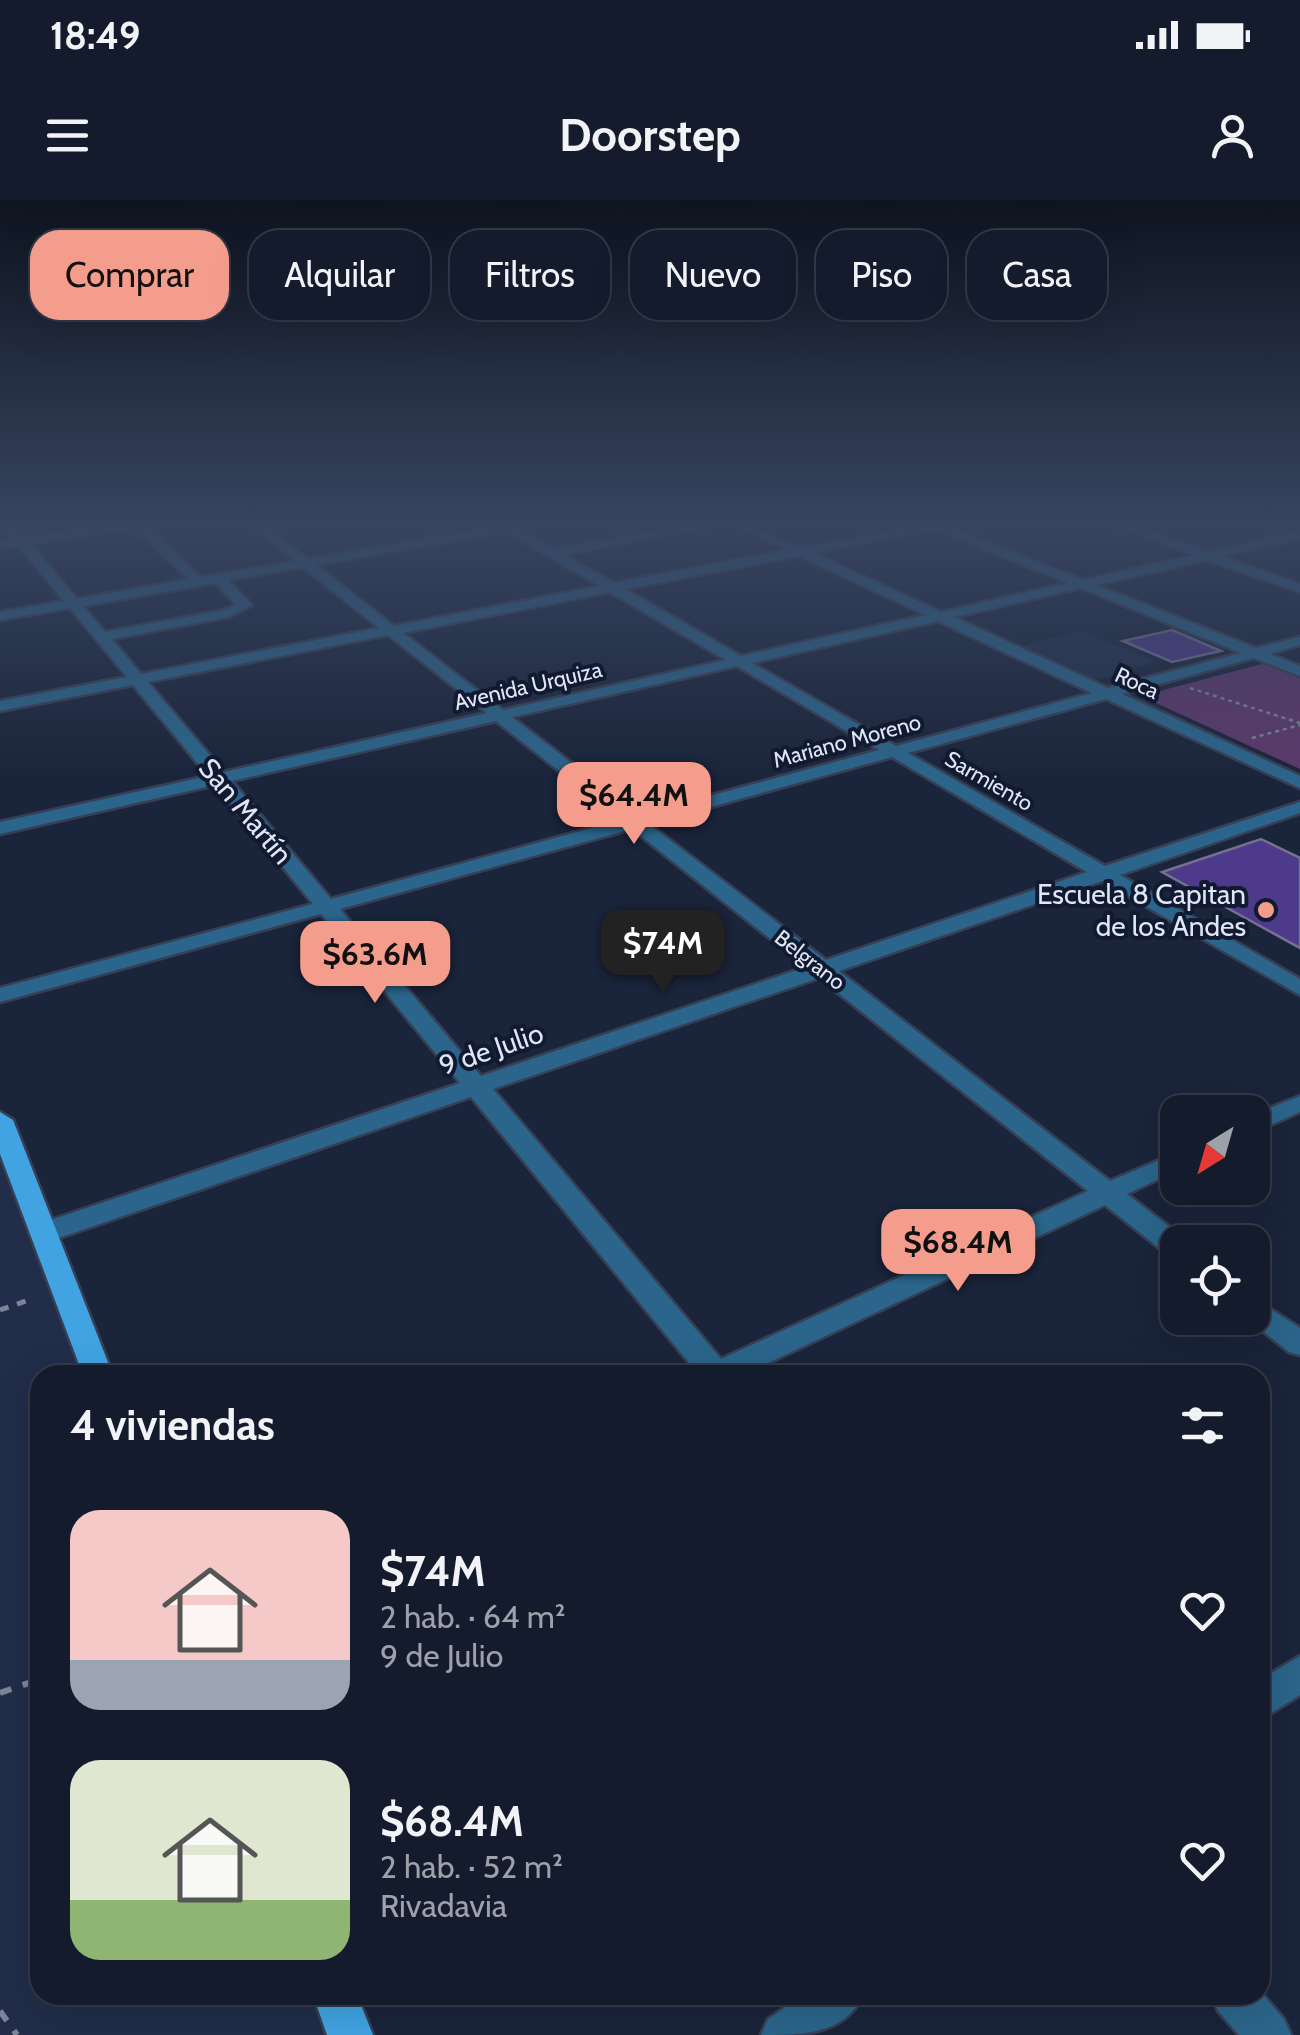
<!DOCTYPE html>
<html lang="es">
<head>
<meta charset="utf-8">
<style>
  body { margin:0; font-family:Cabin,sans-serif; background:#1d2434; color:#f1f3f6; height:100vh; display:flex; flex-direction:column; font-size:38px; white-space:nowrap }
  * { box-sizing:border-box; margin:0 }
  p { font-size:32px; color:#9da1a9 }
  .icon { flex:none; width:55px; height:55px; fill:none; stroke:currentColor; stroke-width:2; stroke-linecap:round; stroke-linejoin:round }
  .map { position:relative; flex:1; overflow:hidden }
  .panel { position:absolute; left:30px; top:1165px; width:1240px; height:640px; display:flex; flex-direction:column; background:#141b2c; border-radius:30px; box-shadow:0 10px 40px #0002,0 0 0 2px #333948 }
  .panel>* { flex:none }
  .top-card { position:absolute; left:30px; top:30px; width:1240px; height:90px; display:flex; gap:20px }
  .needle { width:65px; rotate:217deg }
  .buttons { position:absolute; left:1160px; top:895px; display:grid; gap:20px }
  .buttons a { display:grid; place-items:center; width:110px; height:110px; border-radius:20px; background:#141b2c; box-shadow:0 10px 40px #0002,0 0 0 2px #333948; font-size:50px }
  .price { position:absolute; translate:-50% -85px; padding:0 22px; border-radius:20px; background:#f49d8c; color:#111; font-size:32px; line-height:65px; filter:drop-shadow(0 2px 5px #0008) }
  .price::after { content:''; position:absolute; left:50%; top:60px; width:30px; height:22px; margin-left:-15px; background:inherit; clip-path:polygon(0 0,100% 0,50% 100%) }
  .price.on { background:#222; color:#fff }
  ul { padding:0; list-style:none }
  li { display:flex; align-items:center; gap:30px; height:250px; padding:0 40px }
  li span { display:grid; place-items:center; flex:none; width:280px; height:200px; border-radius:30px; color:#555 }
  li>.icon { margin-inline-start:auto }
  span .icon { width:120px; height:120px; fill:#fffc; stroke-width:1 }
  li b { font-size:42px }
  h2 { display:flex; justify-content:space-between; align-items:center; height:120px; padding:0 40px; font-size:42px }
  .chip { padding:0 35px; border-radius:30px; background:#141b2c; box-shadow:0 10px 40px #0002,0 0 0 2px #333948; font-size:35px; line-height:90px }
  .chip.on { background:#f49d8c; color:#111 }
  .status { display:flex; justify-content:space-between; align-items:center; height:70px; padding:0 50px; background:#141b2c; direction:ltr }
  .status svg { height:28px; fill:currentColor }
  header { display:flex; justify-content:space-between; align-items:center; height:130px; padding:0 40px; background:#141b2c; font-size:45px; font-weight:700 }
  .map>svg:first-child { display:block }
</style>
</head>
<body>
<div class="status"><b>18:49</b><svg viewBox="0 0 49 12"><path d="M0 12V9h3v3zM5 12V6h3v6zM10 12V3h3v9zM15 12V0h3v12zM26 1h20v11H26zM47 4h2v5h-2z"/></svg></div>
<header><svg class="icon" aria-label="menu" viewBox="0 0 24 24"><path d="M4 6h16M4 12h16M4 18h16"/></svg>Doorstep<svg class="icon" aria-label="person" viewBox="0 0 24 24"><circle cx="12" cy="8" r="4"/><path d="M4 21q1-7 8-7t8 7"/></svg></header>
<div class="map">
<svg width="1300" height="1835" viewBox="0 0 1300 1835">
  <rect width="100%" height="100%" fill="#1a243a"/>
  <path fill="#212d49" d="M1081 431 1158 462 1095 480 1019 447Z
    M0 920 98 1175H40V1795H335L350 1835H0Z"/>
  <path fill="#5d396b" d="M1269 462 1300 475V569L1141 496Z"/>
  <path fill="#4e3a8b" stroke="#75718f" stroke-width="2.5" d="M1172 430 1221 451 1172 462 1123 441Z
    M1261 639 1300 658V748L1162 672Z"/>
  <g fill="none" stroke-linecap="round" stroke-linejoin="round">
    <g stroke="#363f54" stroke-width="5">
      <path id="minor" d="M1 323H13L25 337 119 323H148L145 326 201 377 295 361 248 323H261L308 359 498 326 495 323H543L521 329 554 349 699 323H725L564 355 614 383 788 350 733 323C759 323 783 349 807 346 858 342 906 323 954 323L948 326 1083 380 1194 355 1108 323H1125L1209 352 1300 331V339L1222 356 1300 384V392L1207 360 1096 385 1256 448 1300 437V445L1270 454 1300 466V476L1254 458 1122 494 1300 576V588L1106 499 908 553 1105 666 1300 602V613L1120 675 1300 779V795L1102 681 839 771 1110 981 1178 952V970L1127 994 1189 1042H1178V1057L1168 1055 1105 1005 742 1175H699L471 897 53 1040H33L29 1033 33 1026 460 883 321 714 0 802V788L313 704 215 585 0 634V622L208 576 133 485 0 511V501L127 477 70 408 0 420V412L64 401 19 346 0 349V341L14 339ZM133 328 189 379 77 399 31 344ZM934 329 1068 383 941 412 813 353ZM507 332 600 386 394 426 316 365ZM799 356 926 415 741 456 625 389ZM303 367 379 428 141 474 112 439 228 417 252 405 228 380ZM215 383 236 404 224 410 105 432 83 406ZM1081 388 1241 453 1108 488 954 417ZM610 392 726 460 503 510 403 433ZM938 421 1092 493 896 546 752 463ZM388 435 487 513 224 572 148 482ZM737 466 879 550 639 615 512 517ZM496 521 621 620 331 699 232 581ZM892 557 1087 672 826 760 649 624ZM632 629 806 767 481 876 340 709ZM819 778 1088 991 721 1159 493 889Z
        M1300 896V912L1252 933V915Z
        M1252 1097 1300 1128V1155L1289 1152 1246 1118H1252Z
        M1300 1456V1495L1260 1520V1480Z
        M1260 1791 1284 1819 1291 1835H1239L1218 1811 1212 1795H1260Z
        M803 1795H863C845 1835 802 1835 761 1835L768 1819Z"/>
    </g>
    <g stroke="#363f54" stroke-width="5">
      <path id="major" d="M0 912 13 920 113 1175H83L0 954Z
        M313 1795H357L373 1835H327Z"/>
    </g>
    <path stroke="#7c8597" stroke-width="2.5" stroke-dasharray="4 4" stroke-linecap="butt" d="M1190 488 1300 523
      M1252 538 1300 525"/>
    <path stroke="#7c8597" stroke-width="5" stroke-dasharray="9 9" stroke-linecap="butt" d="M0 1110 32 1099"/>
    <path stroke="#7c8597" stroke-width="6" stroke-dasharray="12 12" stroke-linecap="butt" d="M0 1493 40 1479
      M0 1811 17 1835"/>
    <use href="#minor" fill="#2b658b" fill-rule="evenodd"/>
    <use href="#major" fill="#41a3e2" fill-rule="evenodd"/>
  </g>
  <linearGradient id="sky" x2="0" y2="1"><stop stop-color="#0e1420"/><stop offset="0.56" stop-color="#384560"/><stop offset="1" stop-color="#384560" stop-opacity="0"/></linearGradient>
  <rect width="1300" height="580" fill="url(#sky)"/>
  <circle fill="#f49d8c" stroke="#111a30" stroke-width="4" cx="1266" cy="710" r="10"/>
  <g text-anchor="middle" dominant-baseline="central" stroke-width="8" stroke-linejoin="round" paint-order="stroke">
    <g font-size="22" fill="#dfe7f6" stroke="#111a30">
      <text transform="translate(1137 483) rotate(25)">Roca</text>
      <text transform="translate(528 486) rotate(-13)">Avenida Urquiza</text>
      <text transform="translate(847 541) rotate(-15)">Mariano Moreno</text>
      <text transform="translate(989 581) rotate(30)">Sarmiento</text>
      <text transform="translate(810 760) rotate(38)">Belgrano</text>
    </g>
    <g font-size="28" fill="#dfe7f6" stroke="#111a30">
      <text transform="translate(246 611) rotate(50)">San Martín</text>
      <text transform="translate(491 849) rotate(-19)">9 de Julio</text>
    </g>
    <g font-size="28" fill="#dfe7f6" stroke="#111a30" text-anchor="end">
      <text x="1246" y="694">Escuela 8 Capitan<tspan x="1246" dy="32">de los Andes</tspan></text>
    </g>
  </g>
</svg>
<div class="buttons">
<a><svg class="needle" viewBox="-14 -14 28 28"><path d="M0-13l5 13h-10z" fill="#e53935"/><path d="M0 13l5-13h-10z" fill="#9da1a9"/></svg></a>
<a><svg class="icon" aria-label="locate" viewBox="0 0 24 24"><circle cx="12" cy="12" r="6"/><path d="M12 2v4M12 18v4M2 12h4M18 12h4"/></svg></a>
</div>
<b class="price" style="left:634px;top:647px">$64.4M</b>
<b class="price on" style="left:663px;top:795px">$74M</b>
<b class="price" style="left:375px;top:806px">$63.6M</b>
<b class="price" style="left:958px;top:1094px">$68.4M</b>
<div class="top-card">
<a class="chip on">Comprar</a>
<a class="chip">Alquilar</a>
<a class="chip">Filtros</a>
<a class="chip">Nuevo</a>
<a class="chip">Piso</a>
<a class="chip">Casa</a>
</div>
<section class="panel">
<h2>4 viviendas<svg class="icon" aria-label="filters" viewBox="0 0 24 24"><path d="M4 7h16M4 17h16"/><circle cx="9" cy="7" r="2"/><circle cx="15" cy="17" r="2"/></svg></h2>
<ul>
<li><span style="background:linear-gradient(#f6c9c9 75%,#9aa5b1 0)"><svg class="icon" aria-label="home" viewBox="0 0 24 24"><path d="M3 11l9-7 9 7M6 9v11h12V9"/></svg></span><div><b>$74M</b><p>2 hab. · 64 m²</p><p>9 de Julio</p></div><svg class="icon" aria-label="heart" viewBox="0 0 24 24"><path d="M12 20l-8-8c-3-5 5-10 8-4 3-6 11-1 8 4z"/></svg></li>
<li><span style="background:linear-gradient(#dfe7d0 70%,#8fb573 0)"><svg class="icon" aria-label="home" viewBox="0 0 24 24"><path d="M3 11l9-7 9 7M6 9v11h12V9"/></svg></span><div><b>$68.4M</b><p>2 hab. · 52 m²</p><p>Rivadavia</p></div><svg class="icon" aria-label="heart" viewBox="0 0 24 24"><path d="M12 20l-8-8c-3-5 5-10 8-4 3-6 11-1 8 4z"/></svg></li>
</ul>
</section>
</div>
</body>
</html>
